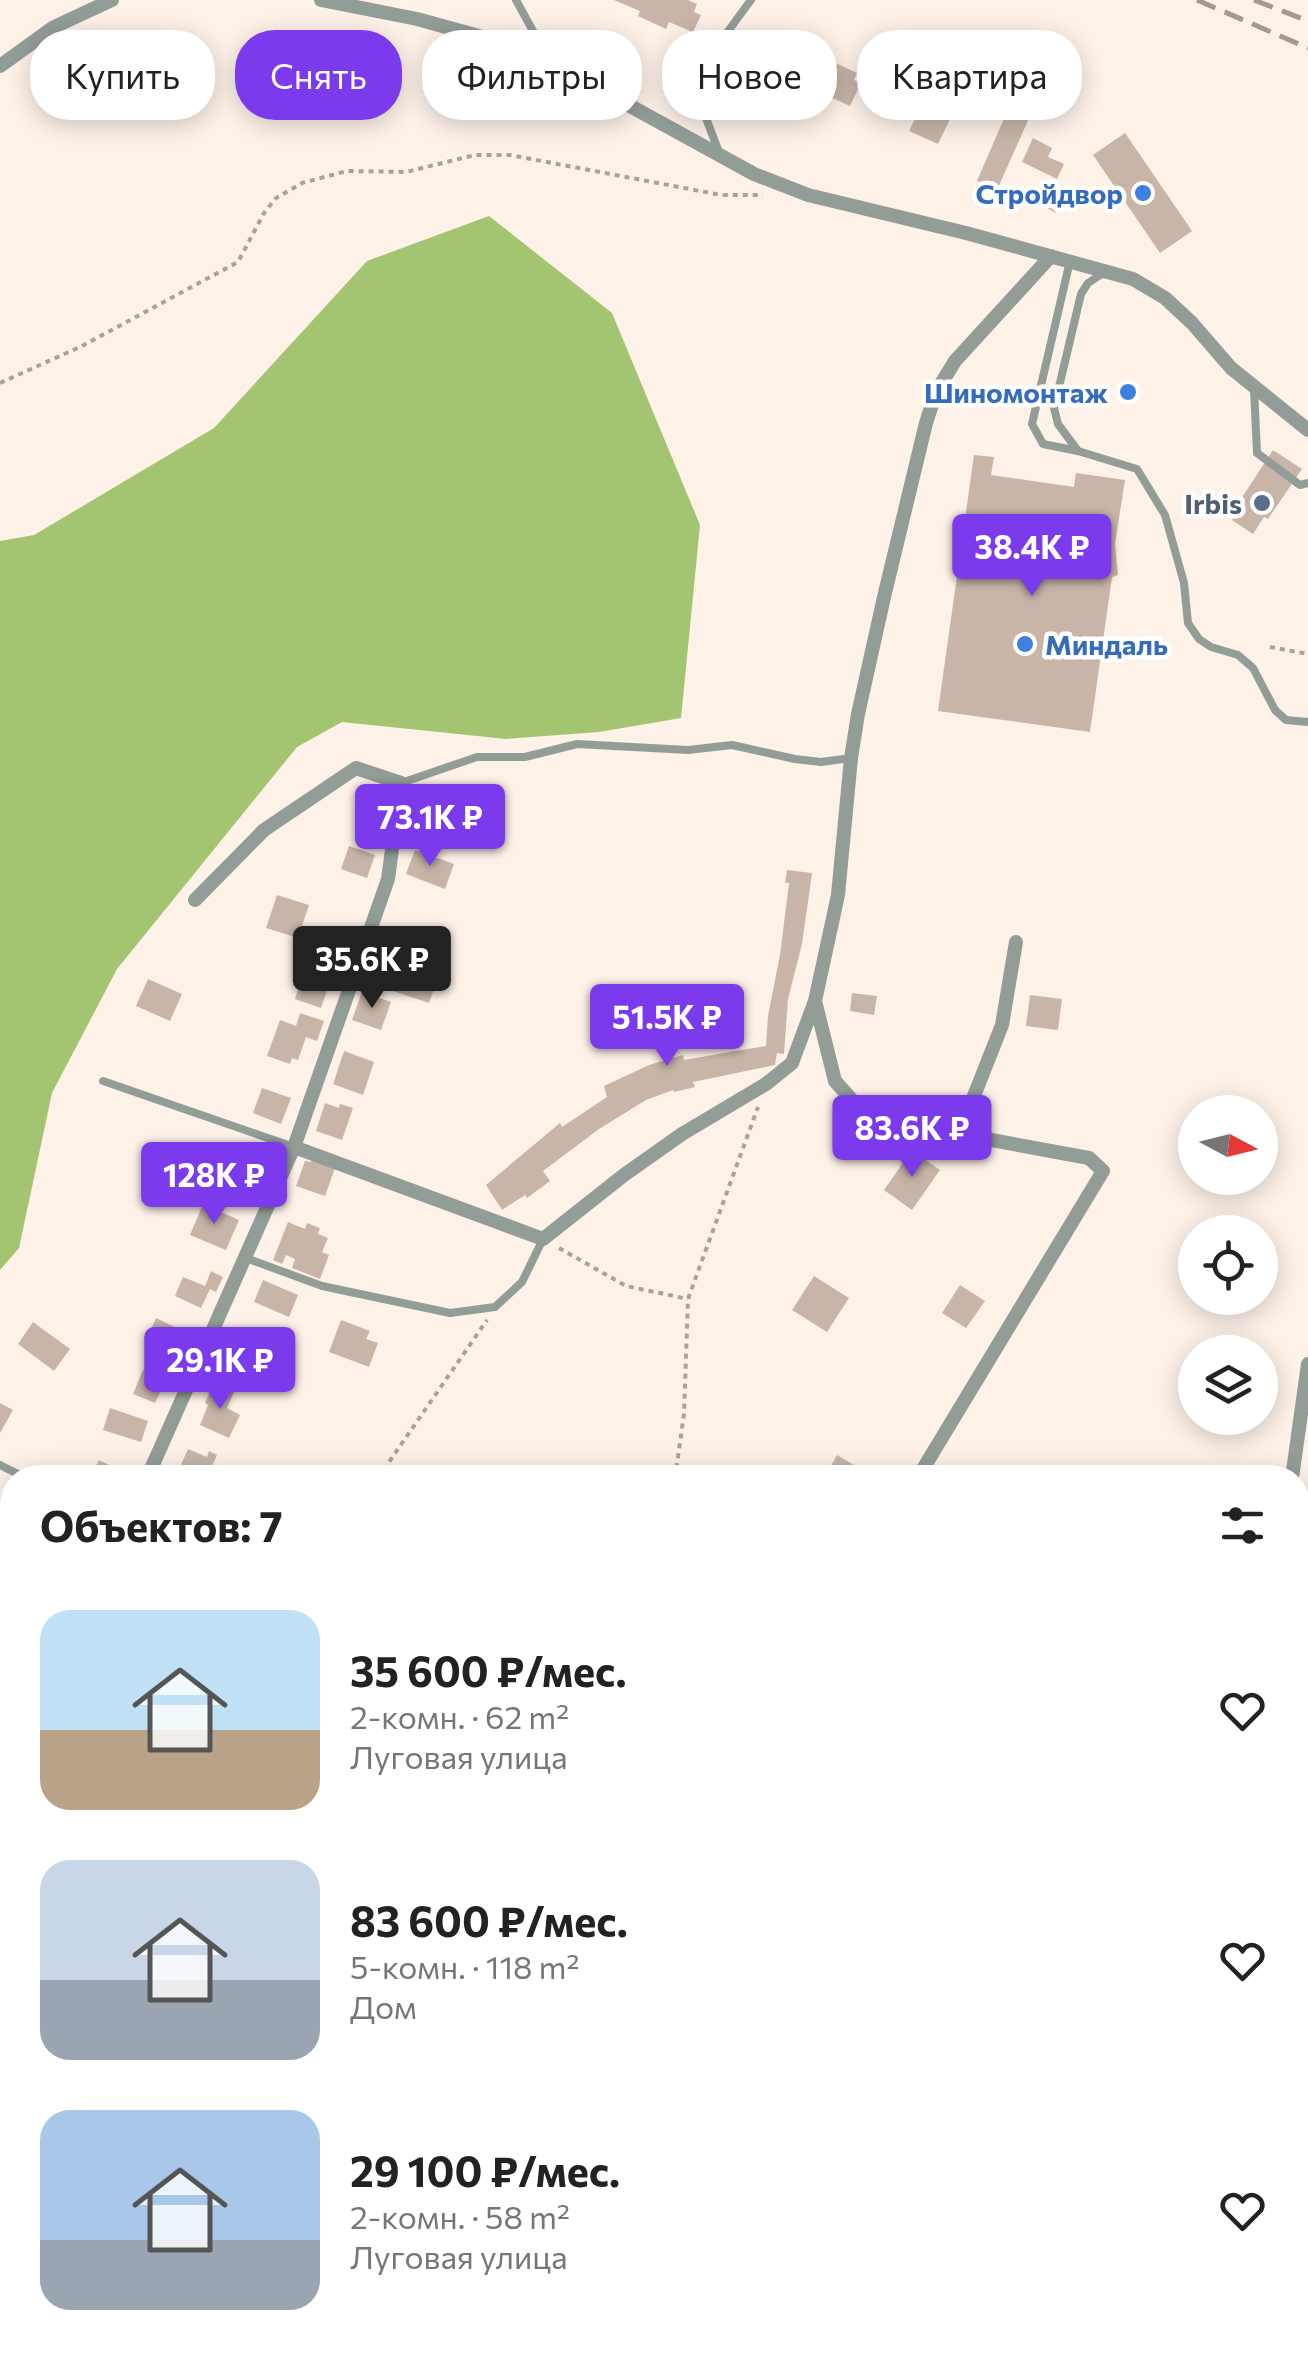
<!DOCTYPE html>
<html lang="ru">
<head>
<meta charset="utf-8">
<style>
  body { margin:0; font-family:Commissioner,sans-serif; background:#f6f6f6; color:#222; height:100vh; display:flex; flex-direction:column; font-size:38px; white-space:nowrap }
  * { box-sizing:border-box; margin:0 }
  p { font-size:32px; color:#767676 }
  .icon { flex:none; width:55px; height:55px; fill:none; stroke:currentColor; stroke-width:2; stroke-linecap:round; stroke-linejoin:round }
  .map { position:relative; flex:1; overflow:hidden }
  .details { position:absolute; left:0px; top:1465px; width:1310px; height:892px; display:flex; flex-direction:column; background:#fff; border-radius:40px 40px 0 0; box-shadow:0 5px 25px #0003 }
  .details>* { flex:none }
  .hud { position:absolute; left:30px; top:30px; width:1250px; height:90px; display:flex; gap:20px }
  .needle { width:65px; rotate:97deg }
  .controls { position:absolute; left:1178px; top:1095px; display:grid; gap:20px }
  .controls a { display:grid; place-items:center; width:100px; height:100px; border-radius:50%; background:#fff; box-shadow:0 5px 25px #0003; font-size:50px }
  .price { position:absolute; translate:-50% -85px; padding:0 22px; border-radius:10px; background:#7c3aed; color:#fff; font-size:32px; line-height:65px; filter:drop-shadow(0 2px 5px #0008) }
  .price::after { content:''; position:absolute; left:50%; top:60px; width:30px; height:22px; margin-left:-15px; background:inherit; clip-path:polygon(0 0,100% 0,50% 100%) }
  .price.on { background:#222; color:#fff }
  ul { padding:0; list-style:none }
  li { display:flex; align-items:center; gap:30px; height:250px; padding:0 40px }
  li span { display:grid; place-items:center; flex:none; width:280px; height:200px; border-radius:30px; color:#555 }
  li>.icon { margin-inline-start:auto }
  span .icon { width:120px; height:120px; fill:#fffc; stroke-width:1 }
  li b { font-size:42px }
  h2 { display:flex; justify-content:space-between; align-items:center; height:120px; padding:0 40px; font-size:42px }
  .chip { padding:0 35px; border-radius:40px; background:#fff; box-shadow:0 5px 25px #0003; font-size:35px; line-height:90px }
  .chip.on { background:#7c3aed; color:#fff }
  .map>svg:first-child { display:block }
</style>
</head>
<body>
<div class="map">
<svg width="1308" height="2357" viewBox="0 0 1308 2357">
  <rect width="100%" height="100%" fill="#fdf1e8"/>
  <path fill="#a3c572" d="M489 216 612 313 700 525 681 718 599 732 506 739 342 722 297 747 117 969 52 1093 19 1248 0 1270V541L34 535 214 428 367 261Z"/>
  <path fill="#c8b5a8" d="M614 0H688L697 4 694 12 701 15 693 32 669 22 666 29 638 16 640 11Z
    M795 44 857 73 854 80 861 83 850 106 774 71 783 51 791 54Z
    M924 100 953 113 938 144 909 131Z
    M1009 107 1030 116 997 190 977 181Z
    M1125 133 1192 231 1160 253 1093 155Z
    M1033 138 1052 148 1048 157 1064 164 1057 179 1022 162Z
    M1047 190 1064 199 1056 213 1039 204Z
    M1124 384 1135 386 1131 400 1120 398Z
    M1273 450 1302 469 1268 519 1264 517 1253 534 1232 520 1242 504 1239 502Z
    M974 455 994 457 991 475 1074 487 1076 473 1125 480 1115 544 1118 575 1112 577 1090 732 938 711Z
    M349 846 375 855 367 878 341 869Z
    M415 850 454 864 445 889 406 874Z
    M787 870 812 873 802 944 788 999 784 1054 777 1053 775 1065 693 1082 695 1087 674 1092 673 1090 646 1100 599 1129 543 1171 550 1181 527 1198 525 1195 502 1210 486 1185 560 1123 562 1127 607 1097 604 1086 649 1065 683 1055 684 1060 766 1046 768 1016 780 955 789 883H785Z
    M277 895 309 905 298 938 266 928Z
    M392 958 403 962 404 959 440 972 429 1003 390 990 395 975 387 972Z
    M310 974 330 982 321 1008 295 999 300 983 306 985Z
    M148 979 182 994 170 1021 136 1006Z
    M362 992 391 1002 381 1030 352 1020Z
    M852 993 877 996 874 1015 850 1011Z
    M1030 995 1062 999 1058 1030 1026 1026Z
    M300 1013 324 1021 317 1041 306 1037 298 1060 292 1058 290 1064 267 1056 280 1020 296 1026Z
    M344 1051 374 1062 363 1095 333 1084Z
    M262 1088 291 1098 281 1124 253 1113Z
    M325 1103 339 1108 340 1104 353 1108 342 1140 316 1131Z
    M912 1150 940 1170 912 1210 884 1190Z
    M313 1157 336 1165 325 1196 296 1186 305 1161 311 1162Z
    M229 1160 258 1172 248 1196 218 1183Z
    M203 1204 239 1220 226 1250 190 1235Z
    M288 1222 305 1229 307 1223 320 1228 318 1234 328 1238 322 1252 329 1255 320 1279 292 1268 295 1259 286 1255 282 1264 273 1260Z
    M211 1271 223 1277 216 1292 210 1289 201 1308 175 1296 183 1277 205 1286Z
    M814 1276 849 1298 827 1332 792 1310Z
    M263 1280 298 1295 289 1317 254 1302Z
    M960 1285 985 1301 966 1328 942 1313Z
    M156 1318 183 1331 172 1356 145 1343Z
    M341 1320 370 1331 366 1339 378 1343 369 1367 329 1352Z
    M33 1322 70 1349 54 1371 18 1344Z
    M238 1342 275 1358 267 1377 255 1372 252 1380 226 1369Z
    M143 1370 166 1380 155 1403 133 1394Z
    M214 1383 234 1392 227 1408 240 1415 229 1438 200 1425 208 1405 205 1403Z
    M0 1403 13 1410 0 1433Z
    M110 1408 148 1421 141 1442 103 1430Z
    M188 1449 207 1457 209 1451 217 1455 207 1478H175Z
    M837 1455 866 1472 862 1478H824Z
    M99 1460 109 1465 108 1468 113 1470 109 1478H90Z
    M12 1570V1603L0 1592V1585Z
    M12 1702V1759L0 1752V1724Z
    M1306 1948H1308V2000L1299 1999Z
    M1062 2345H1113L1100 2357H1047Z"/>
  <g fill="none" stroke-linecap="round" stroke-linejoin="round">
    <path stroke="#aba19a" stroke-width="4" stroke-dasharray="5 5" stroke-linecap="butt" d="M0 383 82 346 238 262 264 213 276 198 302 183 347 171 406 172 475 155H510L721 195H763
      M1270 647 1308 654
      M559 1248 626 1286 688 1299
      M378 1478 487 1320
      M675 1478 684 1414 688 1299 758 1107
      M0 1820 12 1825
      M1298 1924 1308 1849
      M1298 2014 1308 2016
      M0 2035 12 2036
      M0 2109 12 2104
      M122 2357 134 2345"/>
    <path stroke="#939d98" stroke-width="8" d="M516 0 550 62
      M720 155 706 118 711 62 715 49 751 0
      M1070 261 1032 424 1043 444 1078 451 1137 469 1165 515 1184 583 1188 623 1199 639 1211 647 1238 655 1253 668 1275 710 1286 720 1308 722
      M1254 389 1257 453 1300 485 1308 483
      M1078 451 1058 424 1054 408 1081 294 1088 283 1105 272
      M401 783 477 757H525L577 744 688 750 732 745 795 759 821 762 851 758
      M103 1081 294 1147
      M246 1258 322 1286 450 1313 495 1307 522 1282 543 1239
      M0 1465 26 1478
      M1298 1549 1308 1550
      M1298 2033 1308 2035
      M1298 2260H1308
      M812 2357 813 2345
      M1301 2357 1308 2308"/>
    <path stroke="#939d98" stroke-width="14" d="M321 0 417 19 479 36 550 62 754 174 808 195 966 233 1133 279 1165 298 1192 323 1231 368 1308 430
      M0 66 54 27 112 0
      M815 1001 835 1081 875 1126 959 1134 1089 1158 1103 1171 923 1469
      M959 1134 1002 1025 1016 942
      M294 1147 543 1239 624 1175 682 1134 766 1084 792 1063 815 1001 838 895 851 758 858 714 884 597 926 423 936 392 955 361 1051 256
      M147 1478 294 1147 388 879 401 783 356 768 264 830 195 900
      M1292 1478 1308 1364
      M0 1699 12 1680
      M1214 2357V2345"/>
    <path stroke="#a39992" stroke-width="5" stroke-dasharray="20 10" stroke-linecap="butt" d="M1197 0 1308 48
      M1254 0 1308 21"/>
  </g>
  <g fill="#3f7fe0" stroke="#fff" stroke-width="4">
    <circle cx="1143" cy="193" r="10"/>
    <circle cx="1128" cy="392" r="10"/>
    <circle cx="1025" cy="644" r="10"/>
  </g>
  <circle fill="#5c6f8a" stroke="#fff" stroke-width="4" cx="1262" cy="503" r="10"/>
  <g text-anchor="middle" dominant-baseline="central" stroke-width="9" stroke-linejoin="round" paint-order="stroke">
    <g font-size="28" font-weight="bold" fill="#366cbe" stroke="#fff" text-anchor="end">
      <text x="1123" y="193">Стройдвор</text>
      <text x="1108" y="392">Шиномонтаж</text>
      <text x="1045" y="644" text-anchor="start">Миндаль</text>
    </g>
    <g font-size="28" font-weight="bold" fill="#4e5e75" stroke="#fff" text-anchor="end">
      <text x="1242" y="503">Irbis</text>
    </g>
  </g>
</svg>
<div class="controls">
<a><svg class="needle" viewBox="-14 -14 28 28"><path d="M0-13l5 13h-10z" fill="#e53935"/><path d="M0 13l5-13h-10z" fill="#767676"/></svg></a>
<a><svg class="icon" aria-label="locate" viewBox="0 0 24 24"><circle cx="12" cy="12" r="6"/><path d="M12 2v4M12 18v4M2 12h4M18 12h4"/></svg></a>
<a><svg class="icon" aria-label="layers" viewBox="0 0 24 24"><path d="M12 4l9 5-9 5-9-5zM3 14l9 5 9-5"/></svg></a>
</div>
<b class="price" style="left:1032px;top:599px">38.4K ₽</b>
<b class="price" style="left:430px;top:869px">73.1K ₽</b>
<b class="price on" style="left:372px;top:1011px">35.6K ₽</b>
<b class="price" style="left:667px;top:1069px">51.5K ₽</b>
<b class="price" style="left:912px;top:1180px">83.6K ₽</b>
<b class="price" style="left:214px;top:1227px">128K ₽</b>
<b class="price" style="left:220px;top:1412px">29.1K ₽</b>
<div class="hud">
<a class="chip">Купить</a>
<a class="chip on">Снять</a>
<a class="chip">Фильтры</a>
<a class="chip">Новое</a>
<a class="chip">Квартира</a>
</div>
<section class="details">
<h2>Объектов: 7<svg class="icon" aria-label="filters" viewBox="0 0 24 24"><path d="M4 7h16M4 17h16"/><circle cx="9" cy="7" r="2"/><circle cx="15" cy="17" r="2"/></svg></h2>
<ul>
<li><span style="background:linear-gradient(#bfe0f5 60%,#b9a48a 0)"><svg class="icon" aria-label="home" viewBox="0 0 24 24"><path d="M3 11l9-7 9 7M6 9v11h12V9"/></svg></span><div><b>35 600 ₽/мес.</b><p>2-комн. · 62 m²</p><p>Луговая улица</p></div><svg class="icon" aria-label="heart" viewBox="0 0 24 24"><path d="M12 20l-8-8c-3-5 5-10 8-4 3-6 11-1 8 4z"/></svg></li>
<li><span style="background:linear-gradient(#c9d6e8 60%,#9aa5b1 0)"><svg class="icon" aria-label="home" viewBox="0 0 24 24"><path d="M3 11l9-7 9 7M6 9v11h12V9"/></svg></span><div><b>83 600 ₽/мес.</b><p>5-комн. · 118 m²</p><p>Дом</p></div><svg class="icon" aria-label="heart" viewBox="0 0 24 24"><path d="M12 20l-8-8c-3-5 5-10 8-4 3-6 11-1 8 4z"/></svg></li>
<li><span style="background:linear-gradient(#a9c7e8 65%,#9aa5b1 0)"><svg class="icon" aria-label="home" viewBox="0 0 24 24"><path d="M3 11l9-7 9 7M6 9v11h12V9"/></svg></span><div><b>29 100 ₽/мес.</b><p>2-комн. · 58 m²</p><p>Луговая улица</p></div><svg class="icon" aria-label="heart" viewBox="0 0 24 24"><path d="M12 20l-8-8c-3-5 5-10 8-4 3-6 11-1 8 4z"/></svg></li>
</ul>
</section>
</div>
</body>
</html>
